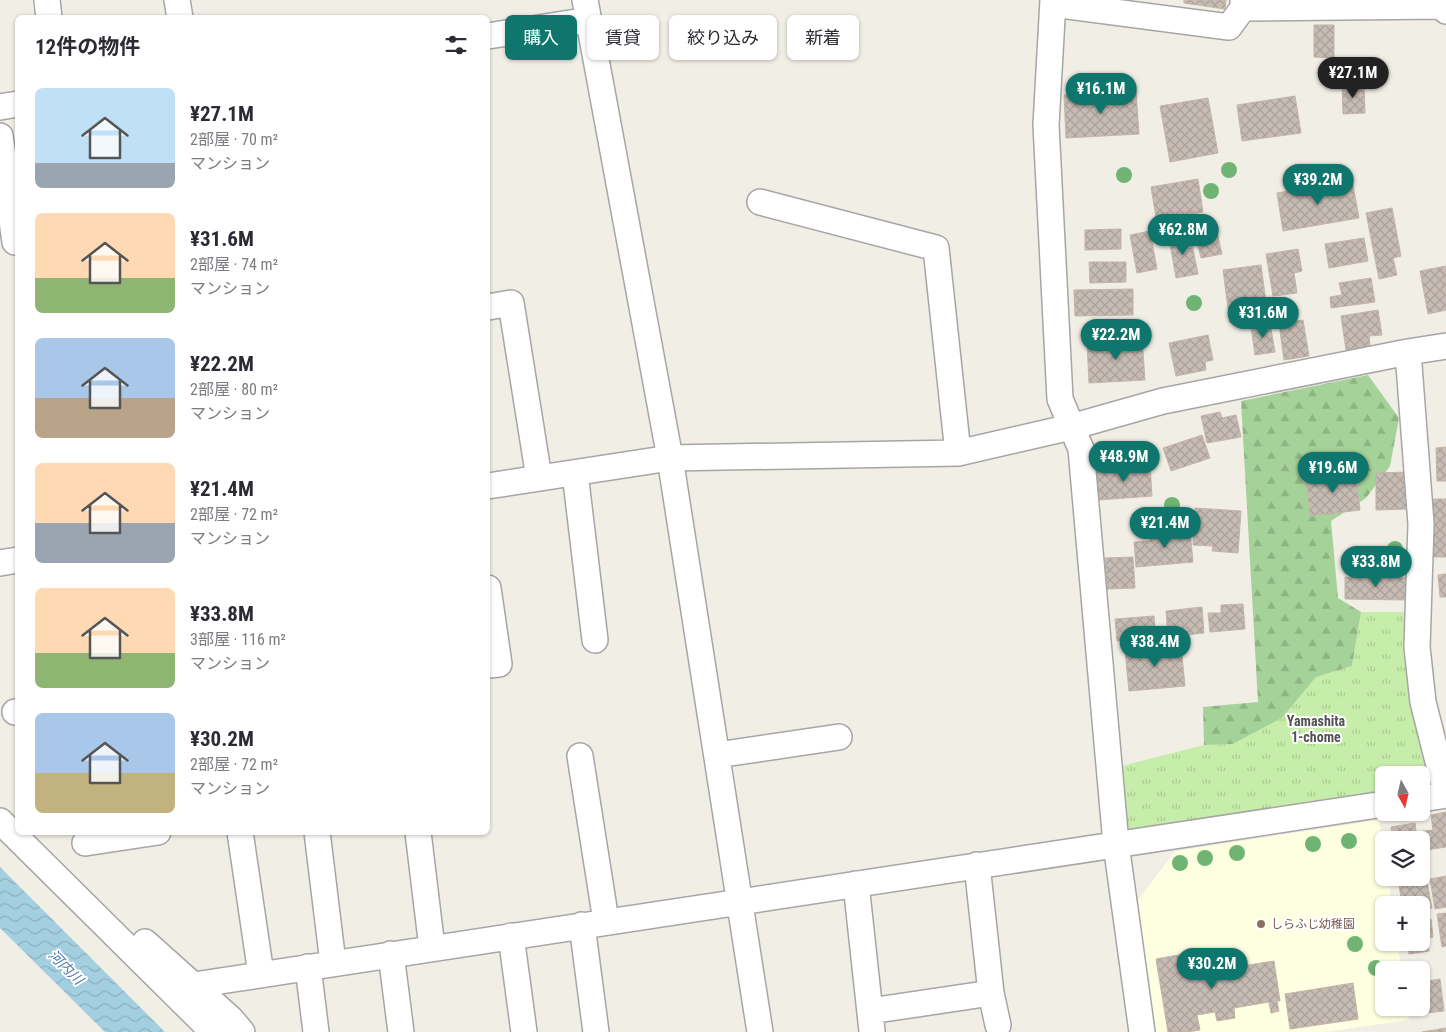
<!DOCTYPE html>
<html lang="ja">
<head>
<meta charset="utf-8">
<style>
  body { margin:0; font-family:"Roboto Condensed","Noto Sans JP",sans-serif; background:#f7f7f7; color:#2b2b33; height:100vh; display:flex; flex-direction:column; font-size:19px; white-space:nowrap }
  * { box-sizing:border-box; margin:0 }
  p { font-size:16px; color:#7c7c81 }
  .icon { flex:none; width:28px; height:28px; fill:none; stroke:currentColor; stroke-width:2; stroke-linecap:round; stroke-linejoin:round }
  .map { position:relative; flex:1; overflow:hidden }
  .details { position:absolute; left:15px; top:15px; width:475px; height:820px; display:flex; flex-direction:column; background:#fff; border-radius:8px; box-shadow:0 1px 4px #0004 }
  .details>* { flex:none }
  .hud { position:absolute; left:505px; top:15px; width:475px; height:45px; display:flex; gap:10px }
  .needle { width:32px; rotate:172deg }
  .fabs { position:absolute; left:1375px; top:766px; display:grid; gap:10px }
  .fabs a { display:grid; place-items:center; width:55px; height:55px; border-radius:8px; background:#fff; box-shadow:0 1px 4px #0004; font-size:25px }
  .price { position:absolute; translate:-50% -42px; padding:0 11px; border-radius:18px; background:#0f766e; color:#fff; font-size:16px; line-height:32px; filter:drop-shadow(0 1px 2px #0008) }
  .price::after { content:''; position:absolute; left:50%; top:30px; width:15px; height:11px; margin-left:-8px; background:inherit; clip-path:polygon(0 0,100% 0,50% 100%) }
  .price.current { background:#222; color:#fff }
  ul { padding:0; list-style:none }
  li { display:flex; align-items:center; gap:15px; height:125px; padding:0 20px }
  li span { display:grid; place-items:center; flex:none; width:140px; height:100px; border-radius:8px; color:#555 }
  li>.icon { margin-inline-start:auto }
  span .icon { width:60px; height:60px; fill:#fffc; stroke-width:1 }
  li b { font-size:21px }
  h2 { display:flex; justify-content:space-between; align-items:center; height:60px; padding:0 20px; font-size:21px }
  .chip { padding:0 18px; border-radius:8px; background:#fff; box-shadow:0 1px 4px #0004; font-size:18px; line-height:45px }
  .chip.current { background:#0f766e; color:#fff }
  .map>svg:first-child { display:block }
</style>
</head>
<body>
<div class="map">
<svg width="1446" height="1032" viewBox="0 0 1446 1032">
  <defs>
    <pattern id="grass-tufts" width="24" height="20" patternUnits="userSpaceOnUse" patternTransform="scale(1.25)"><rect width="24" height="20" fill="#c6eda9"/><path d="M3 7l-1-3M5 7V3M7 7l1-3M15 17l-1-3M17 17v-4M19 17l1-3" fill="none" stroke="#aacb91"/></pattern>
    <pattern id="forest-firs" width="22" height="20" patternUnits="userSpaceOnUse" patternTransform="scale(1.25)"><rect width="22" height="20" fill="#a5d298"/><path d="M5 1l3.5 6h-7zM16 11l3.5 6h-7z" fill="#8eb483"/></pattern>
    <pattern id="water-waves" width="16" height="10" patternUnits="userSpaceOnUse" patternTransform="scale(1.25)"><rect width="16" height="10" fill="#a3cfe0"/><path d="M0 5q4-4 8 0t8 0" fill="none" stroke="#8cb1c0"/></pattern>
    <pattern id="building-cross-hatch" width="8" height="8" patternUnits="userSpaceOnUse" patternTransform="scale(1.25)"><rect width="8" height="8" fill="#c6bcb4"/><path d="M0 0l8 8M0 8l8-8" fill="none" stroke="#aaa19a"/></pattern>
  </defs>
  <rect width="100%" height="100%" fill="#f1eee5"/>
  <path fill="#fdffe0" d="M1379 820 1384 851V878H1388L1392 905H1384V942L1397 943 1402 970H1384V1008H1407L1409 1020 1325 1032H1153L1135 904 1175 851Z"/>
  <path fill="url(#grass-tufts)" d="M1361 612H1408L1406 672 1433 780 1425 790 1421 791V775H1384V796L1129 833 1122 766 1204 745 1233 744 1282 718 1316 677 1352 666Z"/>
  <path fill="url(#forest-firs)" d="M1368 375 1399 418 1390 466 1366 498 1331 521 1338 598 1361 612 1352 666 1316 677 1282 718 1233 744 1204 745 1203 707 1258 702 1241 401Z"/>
  <path fill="url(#water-waves)" d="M0 867 165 1032H105L0 928Z"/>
  <path fill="url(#building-cross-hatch)" stroke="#c3b5a7" d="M1184 0H1226L1225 9 1184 3Z
    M1314 25H1334V58L1314 57Z
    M1342 84H1364L1365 113 1343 114Z
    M1136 91 1139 134 1066 138 1064 95Z
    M1295 96 1301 133 1242 141 1237 105Z
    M1208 98 1218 153 1170 162 1160 106Z
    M1198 179 1203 212 1169 218V215L1156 217 1151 187Z
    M1352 180 1359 218 1283 231 1277 193Z
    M1392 208 1401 256 1393 258 1397 275 1379 279 1366 213Z
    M1216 228 1222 254 1201 258 1195 233Z
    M1121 229V249L1085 250V230Z
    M1150 231 1157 269 1137 273 1130 235Z
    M1190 234 1198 274 1176 278 1169 238Z
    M1364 238 1368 261 1329 268 1325 244Z
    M1298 249 1302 271 1294 273 1297 293 1273 296 1266 254Z
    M1089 262H1126V282L1090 283Z
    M1261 265 1268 317 1230 323 1223 270Z
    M1446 266V310L1428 314 1420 271Z
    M1371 278 1375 302 1331 308 1330 297 1342 295 1339 283Z
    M1133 289V315L1075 316 1074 290Z
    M1378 310 1382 335 1369 336 1370 346 1346 350 1341 316Z
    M1303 320 1309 356 1284 360 1279 324Z
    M1270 323 1275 352 1255 355 1251 326Z
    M1208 335 1213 360 1205 362 1206 370 1176 376 1169 343Z
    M1142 338 1145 380 1089 383 1087 342Z
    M1220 412 1222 418 1236 415 1241 437 1207 443 1201 416Z
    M1202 435 1210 458 1171 471 1163 448Z
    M1446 447V481H1437L1436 448Z
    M1150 465 1152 496 1098 500 1095 470Z
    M1409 472V509L1376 510V473Z
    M1355 473 1360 510 1310 516 1306 478Z
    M1433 499H1446V557H1433Z
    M1195 508 1241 511 1238 553 1212 551 1213 546 1193 545Z
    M1190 530 1193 562 1136 567 1134 542 1150 541 1149 533Z
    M1133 557 1135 588 1107 589 1105 558Z
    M1446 574V597H1440L1438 575Z
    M1345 577 1407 578 1406 600 1345 599Z
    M1243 604 1245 629 1210 632 1208 613H1221V605Z
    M1202 607 1204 633 1168 637 1166 611Z
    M1154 616 1156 638 1117 641 1115 619Z
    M1181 646 1185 686 1129 691 1125 651Z
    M1446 812V847L1426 850 1423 831 1433 830 1431 815Z
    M1415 823 1417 840H1393L1391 827Z
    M1425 871 1432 908 1421 909V905H1402L1398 878H1421V872Z
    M1446 876V907L1435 909 1430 879Z
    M1446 913V946L1442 947 1437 914Z
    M1431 919 1433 937 1427 938 1429 951 1409 954 1407 942H1421V920Z
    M1195 952 1199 973 1274 961 1280 1001H1277L1279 1011 1271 1013 1269 1002 1234 1008 1235 1018 1217 1021 1215 1012 1197 1015 1200 1030 1187 1032H1168L1156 959Z
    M1440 979 1444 1011 1417 1014 1416 1008H1421V982Z
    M1353 983 1358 1019 1290 1029 1285 994Z
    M1446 1028V1032H1422Z"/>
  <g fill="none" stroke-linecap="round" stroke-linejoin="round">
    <g stroke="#a6a6a6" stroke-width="28">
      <path id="minor" d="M47 0 49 18
        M177 0 180 18
        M585 0 670 458 760 1032
        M1053 0 1046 125 1060 399 1081 449 1116 844 1142 1032
        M1053 4 1229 27 1243 8V0
        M1243 8 1441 6 1446 11
        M488 36 589 20
        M0 107 18 104
        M0 136 15 242
        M760 202 936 248 958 453
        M488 307 511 303 539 478
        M1408 352 1421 524 1417 647 1423 702 1446 793
        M575 473 595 640
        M488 486 670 458 958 453 1071 427 1163 401 1408 352 1446 346
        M0 563 18 560
        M488 588 499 664 488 665
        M15 712H18
        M717 755 839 737
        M580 756 606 921
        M1421 799 1446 795
        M0 821 213 1032
        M240 832 261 974
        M317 832 333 963
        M418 832 432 948
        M85 843 158 832
        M977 865 991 993 998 1025
        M856 884 872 1031
        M582 925 596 1032
        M511 936 524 1032
        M145 942 231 1019 242 1032
        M391 954 401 1032
        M308 967 316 1032
        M194 985 1384 804
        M870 1011 991 993"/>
    </g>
    <use href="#minor" stroke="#fff" stroke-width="25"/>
  </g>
  <g fill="#70b474">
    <circle cx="1229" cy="170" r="8"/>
    <circle cx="1124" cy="175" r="8"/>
    <circle cx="1211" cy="191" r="8"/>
    <circle cx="1194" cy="303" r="8"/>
    <circle cx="1113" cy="327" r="8"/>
    <circle cx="1101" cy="449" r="8"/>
    <circle cx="1172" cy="505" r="8"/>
    <circle cx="1395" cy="549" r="8"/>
    <circle cx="1349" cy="841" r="8"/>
    <circle cx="1313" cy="844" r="8"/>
    <circle cx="1237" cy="853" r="8"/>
    <circle cx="1205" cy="858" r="8"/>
    <circle cx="1180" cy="863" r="8"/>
    <circle cx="1355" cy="944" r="8"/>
    <circle cx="1376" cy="968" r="8"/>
  </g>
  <circle fill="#8d6e63" stroke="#fff" stroke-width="2" cx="1261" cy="924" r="5"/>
  <g text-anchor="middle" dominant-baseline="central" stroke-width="4" stroke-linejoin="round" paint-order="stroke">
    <g font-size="12" fill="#785e54" stroke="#fff" text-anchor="start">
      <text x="1271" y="924">しらふじ幼稚園</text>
    </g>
    <g font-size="14" font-weight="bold" fill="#525252" stroke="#fff">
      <text x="1316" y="721">Yamashita<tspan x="1316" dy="16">1-chome</tspan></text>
    </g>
    <g font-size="14" font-style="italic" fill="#4677b5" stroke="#fff">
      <text transform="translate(66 967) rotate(45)">河内川</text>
    </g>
  </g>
</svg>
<div class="fabs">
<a><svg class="needle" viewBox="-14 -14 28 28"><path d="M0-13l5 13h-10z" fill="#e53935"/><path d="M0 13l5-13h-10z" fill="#7c7c81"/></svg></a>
<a><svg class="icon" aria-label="layers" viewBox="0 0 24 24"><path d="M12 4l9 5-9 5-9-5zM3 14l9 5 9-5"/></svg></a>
<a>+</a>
<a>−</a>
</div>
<b class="price current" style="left:1353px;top:99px">¥27.1M</b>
<b class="price" style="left:1101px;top:115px">¥16.1M</b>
<b class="price" style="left:1318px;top:206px">¥39.2M</b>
<b class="price" style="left:1183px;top:256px">¥62.8M</b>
<b class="price" style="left:1263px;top:339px">¥31.6M</b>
<b class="price" style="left:1116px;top:361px">¥22.2M</b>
<b class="price" style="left:1124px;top:483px">¥48.9M</b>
<b class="price" style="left:1333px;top:494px">¥19.6M</b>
<b class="price" style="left:1165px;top:549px">¥21.4M</b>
<b class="price" style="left:1376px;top:588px">¥33.8M</b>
<b class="price" style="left:1155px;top:668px">¥38.4M</b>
<b class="price" style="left:1212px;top:990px">¥30.2M</b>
<div class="hud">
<a class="chip current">購入</a>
<a class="chip">賃貸</a>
<a class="chip">絞り込み</a>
<a class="chip">新着</a>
</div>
<section class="details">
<h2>12件の物件<svg class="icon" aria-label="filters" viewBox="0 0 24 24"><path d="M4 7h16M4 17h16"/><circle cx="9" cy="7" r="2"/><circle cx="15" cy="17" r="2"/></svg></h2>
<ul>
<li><span style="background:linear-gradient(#bfe0f5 75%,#9aa5b1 0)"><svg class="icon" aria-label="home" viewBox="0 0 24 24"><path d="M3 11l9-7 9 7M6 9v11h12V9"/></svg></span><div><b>¥27.1M</b><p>2部屋 · 70 m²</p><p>マンション</p></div></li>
<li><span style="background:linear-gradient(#ffd9b3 65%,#8fb573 0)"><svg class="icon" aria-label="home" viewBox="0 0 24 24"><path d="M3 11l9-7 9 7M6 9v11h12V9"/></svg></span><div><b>¥31.6M</b><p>2部屋 · 74 m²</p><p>マンション</p></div></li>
<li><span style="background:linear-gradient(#a9c7e8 60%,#b9a48a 0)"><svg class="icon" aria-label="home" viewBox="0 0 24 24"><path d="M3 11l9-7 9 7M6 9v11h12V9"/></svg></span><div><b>¥22.2M</b><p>2部屋 · 80 m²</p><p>マンション</p></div></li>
<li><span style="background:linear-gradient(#ffd9b3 60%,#9aa5b1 0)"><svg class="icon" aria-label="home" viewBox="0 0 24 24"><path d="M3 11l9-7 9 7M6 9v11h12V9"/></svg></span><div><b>¥21.4M</b><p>2部屋 · 72 m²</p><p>マンション</p></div></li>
<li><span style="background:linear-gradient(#ffd9b3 65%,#8fb573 0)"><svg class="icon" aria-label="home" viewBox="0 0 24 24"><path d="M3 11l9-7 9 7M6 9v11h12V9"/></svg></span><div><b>¥33.8M</b><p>3部屋 · 116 m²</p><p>マンション</p></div></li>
<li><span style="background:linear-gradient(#a9c7e8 60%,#c2b280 0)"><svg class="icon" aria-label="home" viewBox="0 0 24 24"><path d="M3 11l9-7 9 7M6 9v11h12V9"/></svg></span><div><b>¥30.2M</b><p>2部屋 · 72 m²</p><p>マンション</p></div></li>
</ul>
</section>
</div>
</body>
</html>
